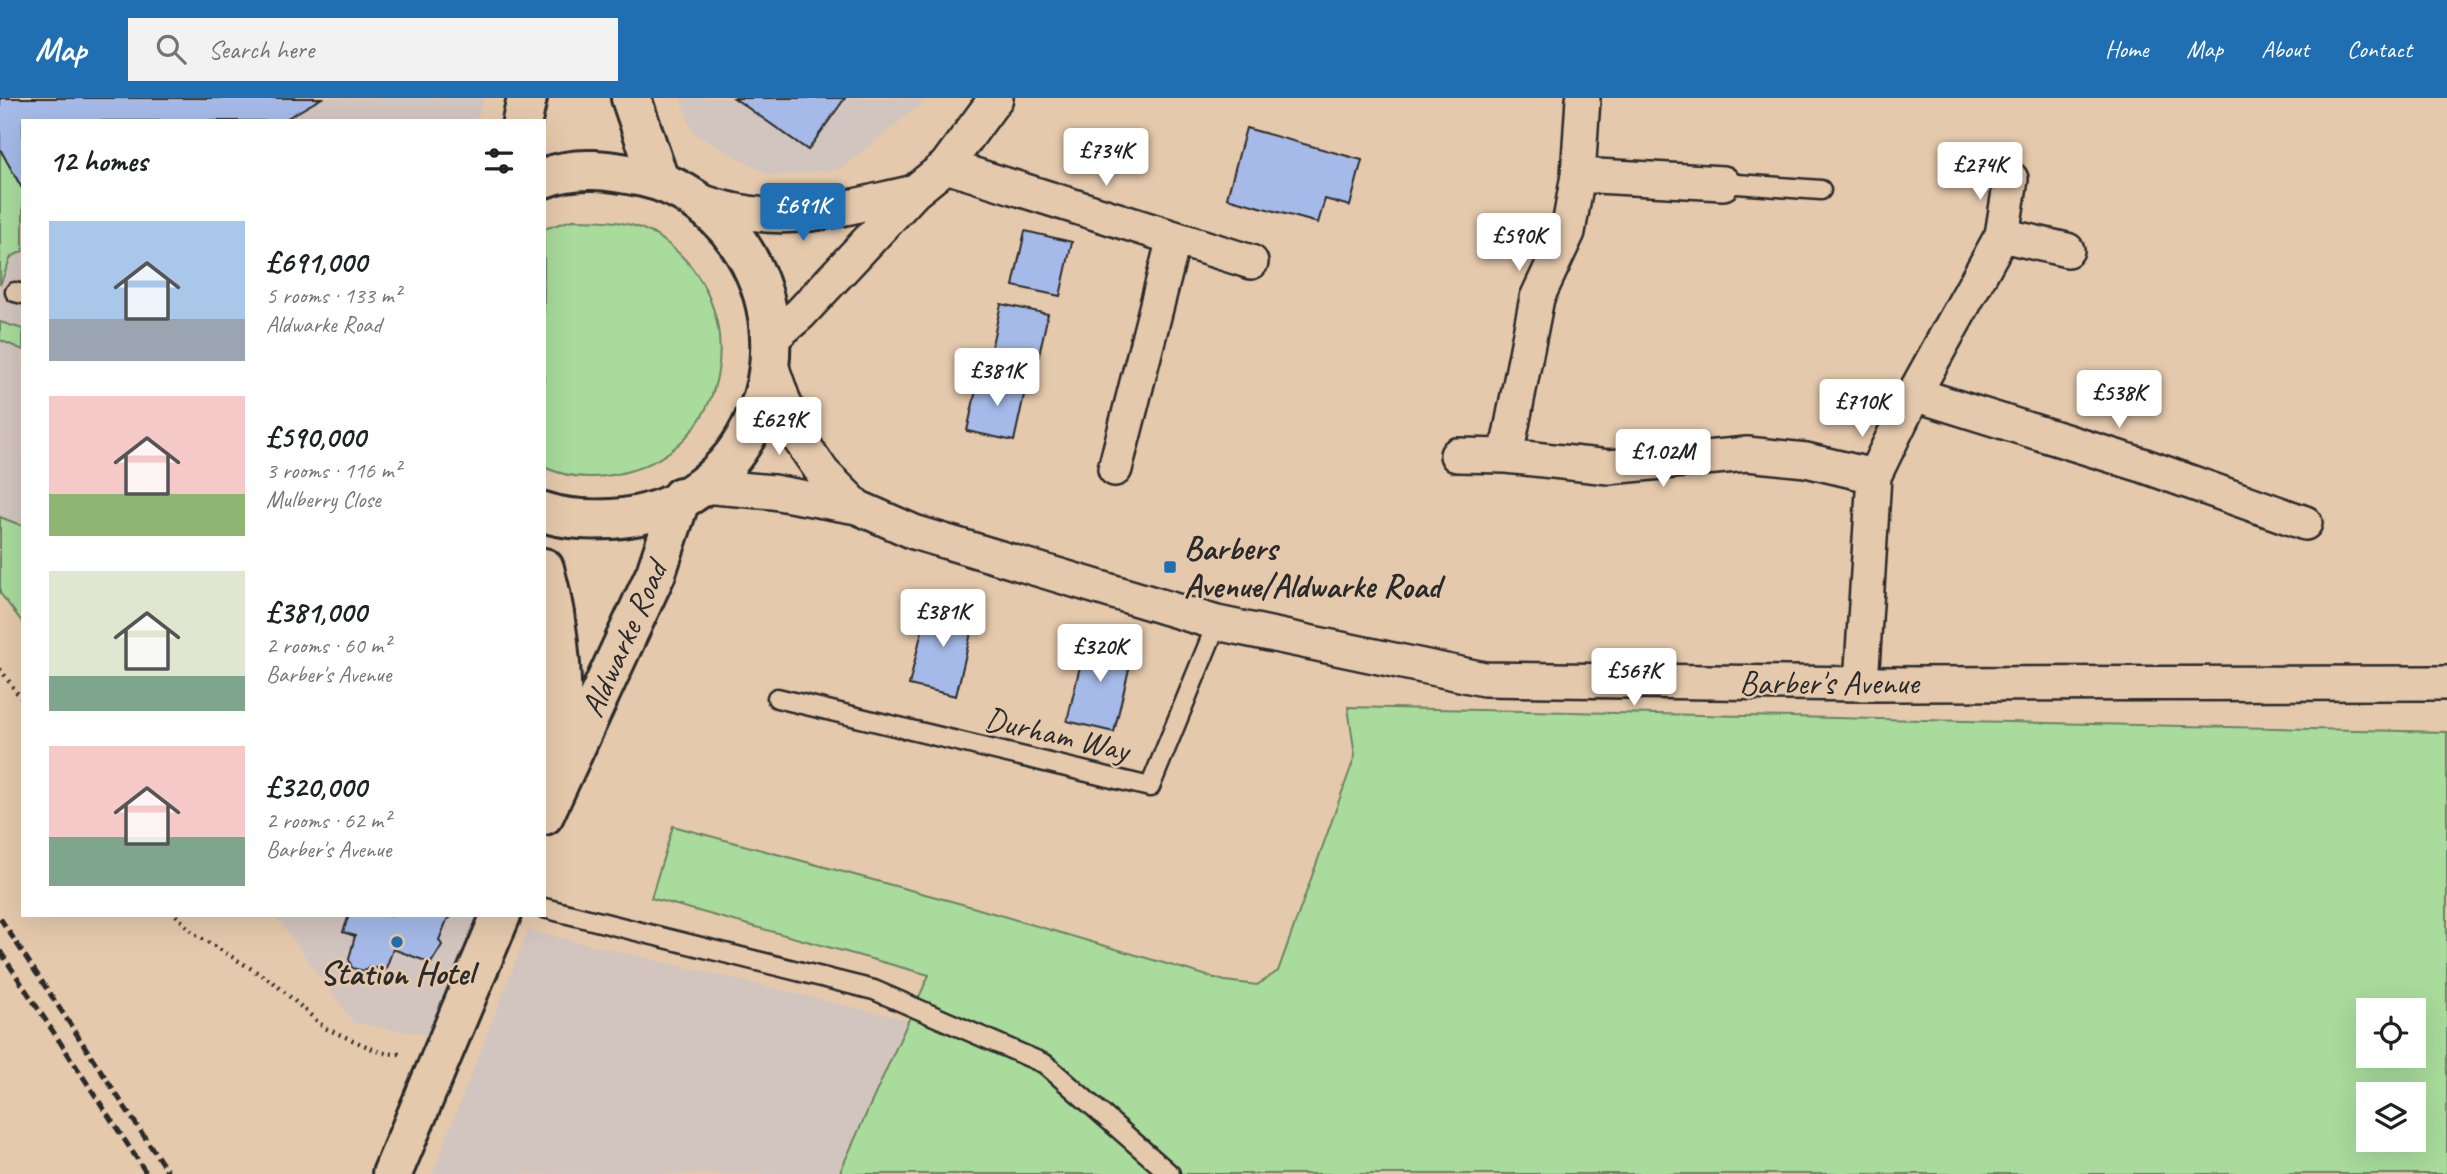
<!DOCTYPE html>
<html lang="en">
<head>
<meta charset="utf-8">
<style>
  body { margin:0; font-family:Caveat,sans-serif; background:#f2f2f2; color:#202124; height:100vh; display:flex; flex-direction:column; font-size:26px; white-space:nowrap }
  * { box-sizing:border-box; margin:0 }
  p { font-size:23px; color:#757577 }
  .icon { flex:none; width:38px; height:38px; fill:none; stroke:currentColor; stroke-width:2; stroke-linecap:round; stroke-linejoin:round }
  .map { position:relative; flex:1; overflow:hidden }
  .sheet { position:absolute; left:21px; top:21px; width:525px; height:798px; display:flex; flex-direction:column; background:#fff; border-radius:0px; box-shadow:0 7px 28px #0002 }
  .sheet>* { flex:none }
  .fabs { position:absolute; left:2356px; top:900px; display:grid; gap:14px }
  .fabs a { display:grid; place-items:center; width:70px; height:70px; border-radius:0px; background:#fff; box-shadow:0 7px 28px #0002; font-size:35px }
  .price { position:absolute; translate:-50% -60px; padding:0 16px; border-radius:7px; background:#fff; color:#222; font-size:23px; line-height:46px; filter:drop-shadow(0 2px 4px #0008) }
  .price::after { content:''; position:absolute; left:50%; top:42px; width:21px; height:16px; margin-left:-10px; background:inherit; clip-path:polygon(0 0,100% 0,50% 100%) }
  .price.on { background:#1f6fb2; color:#fff }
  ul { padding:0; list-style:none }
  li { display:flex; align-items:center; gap:21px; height:175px; padding:0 28px }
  li span { display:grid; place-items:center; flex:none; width:196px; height:140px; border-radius:0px; color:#555 }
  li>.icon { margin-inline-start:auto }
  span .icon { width:84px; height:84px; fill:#fffc; stroke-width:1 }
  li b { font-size:30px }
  h2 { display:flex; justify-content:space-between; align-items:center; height:84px; padding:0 28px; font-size:30px }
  header { display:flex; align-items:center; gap:42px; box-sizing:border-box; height:98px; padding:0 35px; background:#1f6fb2; color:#fff }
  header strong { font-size:33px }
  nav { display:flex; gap:38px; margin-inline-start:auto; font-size:24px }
  .search { width:490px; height:63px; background:#f2f2f2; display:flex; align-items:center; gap:18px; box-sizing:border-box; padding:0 24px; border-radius:0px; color:#757577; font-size:26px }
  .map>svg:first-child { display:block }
</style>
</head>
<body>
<header>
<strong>Map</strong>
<div class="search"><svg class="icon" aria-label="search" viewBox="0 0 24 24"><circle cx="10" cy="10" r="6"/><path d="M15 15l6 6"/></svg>Search here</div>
<nav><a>Home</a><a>Map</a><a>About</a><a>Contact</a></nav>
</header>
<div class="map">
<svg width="2447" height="1076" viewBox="0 0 2447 1076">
  <rect width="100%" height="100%" fill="#e5c9ac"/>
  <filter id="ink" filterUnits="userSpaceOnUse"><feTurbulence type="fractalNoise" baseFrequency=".0143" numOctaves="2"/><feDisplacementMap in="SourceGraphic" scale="14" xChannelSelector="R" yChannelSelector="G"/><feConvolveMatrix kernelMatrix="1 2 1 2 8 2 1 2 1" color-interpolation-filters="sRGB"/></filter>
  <g filter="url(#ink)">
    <path fill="#d2c4be" d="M0 0H485L476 23H23V525L0 495Z
      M681 0H929L841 71 771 78 693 35Z
      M275 817H501L448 940 354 925Z
      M528 832 907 922 837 1076H432Z"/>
    <path fill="#a8db9c" stroke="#6a8364" stroke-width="2" fill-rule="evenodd" d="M0 51 23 92V153L11 159 0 187Z
      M572 122C602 122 634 122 660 140 753 203 735 349 622 375 596 381 569 381 544 369V131Z
      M0 224 23 231V252L0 242Z
      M0 419 23 428V525L0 495Z
      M1348 609 2447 634V1076H839L929 877 651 800 673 728 962 806 1225 883 1257 887 1278 873 1355 658ZM2368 912H2413V957H2368ZM2368 996H2413V1041H2368Z"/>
    <path fill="#a5bae8" stroke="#2b2b2b" stroke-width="2" d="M0 0H322L282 23H23V92L0 51Z
      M734 0H845L808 52Z
      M1246 30 1362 62 1350 108 1325 101 1318 125 1227 100Z
      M1025 133 1072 144 1060 198 1013 188Z
      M1001 206 1048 216 1036 271 989 260Z
      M979 278 1026 288 1014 343 967 333Z
      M929 503 976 514 956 598 909 587Z
      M1087 539 1134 550 1114 634 1067 623Z
      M349 817H454L447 822 439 842 442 847 431 865 393 851 385 873 370 868 364 873 352 870 349 861 355 838 343 834Z"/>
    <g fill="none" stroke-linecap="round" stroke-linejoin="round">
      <g stroke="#2b2b2b" stroke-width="23">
        <path id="lane" d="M1723 85 1821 92
          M15 194 23 196
          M777 600 1150 689 1217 525
          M544 810 874 892 1045 966 1170 1076"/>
      </g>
      <g stroke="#2b2b2b" stroke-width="38">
        <path id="street" d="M946 68 1251 164
          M1578 77 1723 85
          M697 102C783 132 830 113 914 94
          M2002 137 2067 152
          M772 240 800 216 914 94 946 68 996 0
          M771 267 794 333 823 375 857 409
          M1914 296 2142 367 2305 425
          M1457 357 1506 358 1609 369 1747 356 1806 362 1874 378
          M1506 358 1537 200 1568 134 1578 77 1583 1
          M1115 371 1174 140
          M702 388 773 394 857 409 914 434 1217 525 1484 581 1861 586 2447 585
          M1861 586 1874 378 1914 296 2002 137 2011 81"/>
      </g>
      <g stroke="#2b2b2b" stroke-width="44">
        <path id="primary" d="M631 0 659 82
          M522 23 527 0
          M544 80C576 67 611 72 643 79 681 87 715 112 737 143 814 252 751 412 612 421 590 422 566 422 544 414
          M544 470C562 535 563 597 561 664
          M544 717 656 475 681 399
          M392 1076 501 817"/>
      </g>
      <path stroke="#2b2b2b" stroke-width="4.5" stroke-dasharray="2 5" stroke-linecap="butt" d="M0 571 23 603
        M176 817 193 835 273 884 325 930 382 955 401 956"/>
      <use href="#lane" stroke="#e5c9ac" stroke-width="18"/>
      <use href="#street" stroke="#e5c9ac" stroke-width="33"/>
      <use href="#primary" stroke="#e5c9ac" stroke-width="38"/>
      <path stroke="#2b2b2b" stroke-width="5" stroke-dasharray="10 5" stroke-linecap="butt" d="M0 820 169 1076
        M0 853 147 1076"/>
    </g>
  </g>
  <g fill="#1f6fb2" stroke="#e5c9ac" stroke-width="2.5">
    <rect x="1163" y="462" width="14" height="14" rx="3.5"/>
    <circle cx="397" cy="844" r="7"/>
  </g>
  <g text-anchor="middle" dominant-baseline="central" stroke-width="5" stroke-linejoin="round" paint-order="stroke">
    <g font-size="33" font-weight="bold" fill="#2b2b2b" stroke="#e5c9ac" text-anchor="start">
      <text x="1184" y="450">Barbers<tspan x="1184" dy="38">Avenue/Aldwarke Road</tspan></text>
      <text x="397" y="875" text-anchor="middle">Station Hotel</text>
    </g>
    <g font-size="33" fill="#2b2b2b" stroke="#e5c9ac">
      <text transform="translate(624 541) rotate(-66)">Aldwarke Road</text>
      <text x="1829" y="585">Barber's Avenue</text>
      <text transform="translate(1057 636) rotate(13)">Durham Way</text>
    </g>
  </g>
</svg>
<div class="fabs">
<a><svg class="icon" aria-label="locate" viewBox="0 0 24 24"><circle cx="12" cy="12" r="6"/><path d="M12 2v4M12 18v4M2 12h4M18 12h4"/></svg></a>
<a><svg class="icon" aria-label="layers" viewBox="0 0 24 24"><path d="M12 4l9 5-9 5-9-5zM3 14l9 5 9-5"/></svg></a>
</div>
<b class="price" style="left:1106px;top:90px">£734K</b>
<b class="price" style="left:1980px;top:104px">£274K</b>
<b class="price on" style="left:803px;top:145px">£691K</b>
<b class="price" style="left:1519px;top:175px">£590K</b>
<b class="price" style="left:997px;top:310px">£381K</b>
<b class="price" style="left:2119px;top:332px">£538K</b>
<b class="price" style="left:1862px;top:341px">£710K</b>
<b class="price" style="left:779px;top:359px">£629K</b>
<b class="price" style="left:1663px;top:391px">£1.02M</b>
<b class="price" style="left:943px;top:551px">£381K</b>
<b class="price" style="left:1100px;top:586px">£320K</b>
<b class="price" style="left:1634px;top:610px">£567K</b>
<section class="sheet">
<h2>12 homes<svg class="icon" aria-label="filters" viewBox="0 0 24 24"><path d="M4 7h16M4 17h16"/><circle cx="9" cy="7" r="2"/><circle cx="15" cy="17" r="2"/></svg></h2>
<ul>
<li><span style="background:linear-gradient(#a9c7e8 70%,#9aa5b1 0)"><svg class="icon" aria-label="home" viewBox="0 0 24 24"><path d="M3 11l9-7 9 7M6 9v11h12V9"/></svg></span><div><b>£691,000</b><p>5 rooms · 133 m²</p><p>Aldwarke Road</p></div></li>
<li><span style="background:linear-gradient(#f6c9c9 70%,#8fb573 0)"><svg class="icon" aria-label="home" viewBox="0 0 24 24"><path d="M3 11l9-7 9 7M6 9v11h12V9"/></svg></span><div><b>£590,000</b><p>3 rooms · 116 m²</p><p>Mulberry Close</p></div></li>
<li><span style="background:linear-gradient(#dfe7d0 75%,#7fa58c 0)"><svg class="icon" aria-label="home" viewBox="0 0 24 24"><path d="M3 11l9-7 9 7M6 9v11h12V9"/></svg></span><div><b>£381,000</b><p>2 rooms · 60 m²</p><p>Barber's Avenue</p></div></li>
<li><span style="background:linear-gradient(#f6c9c9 65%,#7fa58c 0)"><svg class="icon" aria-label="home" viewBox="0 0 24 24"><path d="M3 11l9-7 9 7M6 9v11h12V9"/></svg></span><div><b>£320,000</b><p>2 rooms · 62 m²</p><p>Barber's Avenue</p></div></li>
</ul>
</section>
</div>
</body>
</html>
